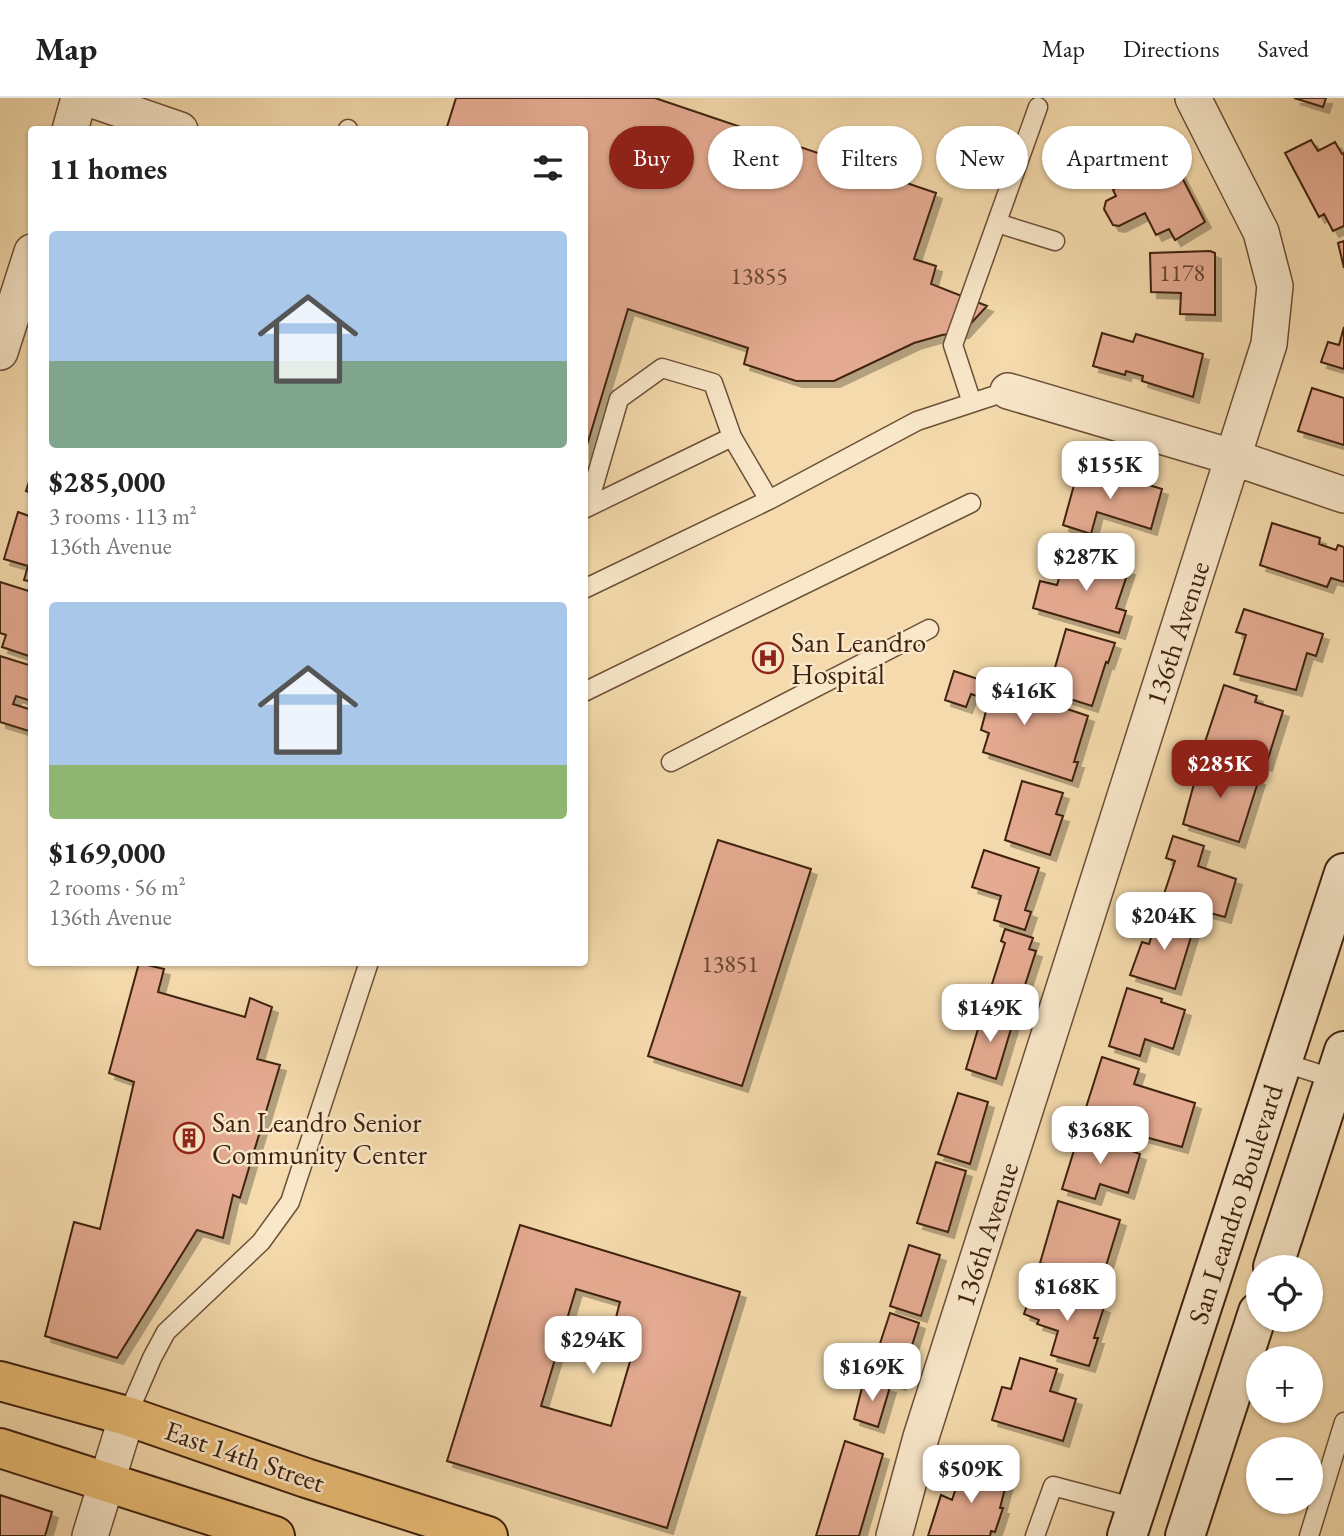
<!DOCTYPE html>
<html lang="en">
<head>
<meta charset="utf-8">
<style>
  body { margin:0; font-family:"EB Garamond",serif; background:#f6f6f6; color:#222; height:100vh; display:flex; flex-direction:column; font-size:26px; white-space:nowrap }
  * { box-sizing:border-box; margin:0 }
  p { font-size:23px; color:#767676 }
  .icon { flex:none; width:38px; height:38px; fill:none; stroke:currentColor; stroke-width:2; stroke-linecap:round; stroke-linejoin:round }
  .map { position:relative; flex:1; overflow:hidden }
  .details { position:absolute; left:28px; top:28px; width:560px; height:840px; display:flex; flex-direction:column; background:#fff; border-radius:7px; box-shadow:0 2px 5px #0004 }
  .details>* { flex:none }
  .top-card { position:absolute; left:609px; top:28px; width:630px; height:63px; display:flex; gap:14px }
  .controls { position:absolute; left:1246px; top:1157px; display:grid; gap:14px }
  .controls a { display:grid; place-items:center; width:77px; height:77px; border-radius:50%; background:#fff; box-shadow:0 2px 5px #0004; font-size:35px }
  .price { position:absolute; translate:-50% -60px; padding:0 16px; border-radius:14px; background:#fff; color:#222; font-size:23px; line-height:46px; filter:drop-shadow(0 2px 4px #0008) }
  .price::after { content:''; position:absolute; left:50%; top:42px; width:21px; height:16px; margin-left:-10px; background:inherit; clip-path:polygon(0 0,100% 0,50% 100%) }
  .price.selected { background:#8f2418; color:#fff }
  ul { padding:0; list-style:none }
  li { display:grid; align-content:center; gap:14px; height:371px; padding:0 21px }
  li span { display:grid; place-items:center; height:217px; border-radius:7px; color:#555 }
  li>.icon { margin-inline-start:auto }
  span .icon { width:126px; height:126px; fill:#fffc; stroke-width:1 }
  li b { font-size:30px }
  h2 { display:flex; justify-content:space-between; align-items:center; height:84px; padding:0 21px; font-size:30px }
  .chip { padding:0 24px; border-radius:32px; background:#fff; box-shadow:0 2px 5px #0004; font-size:24px; line-height:63px }
  .chip.selected { background:#8f2418; color:#fff }
  header { display:flex; align-items:center; gap:42px; box-sizing:border-box; height:98px; padding:0 35px; background:#fff; border-bottom:2px solid #e0e0e0 }
  header strong { font-size:33px }
  nav { display:flex; gap:38px; margin-inline-start:auto; font-size:24px }
  .map>svg:first-child { display:block }
</style>
</head>
<body>
<header>
<strong>Map</strong>
<nav><a>Map</a><a>Directions</a><a>Saved</a></nav>
</header>
<div class="map">
<svg width="1344" height="1438" viewBox="0 0 1344 1438">
  <defs>
    <filter id="shadow"><feDropShadow dx="6" dy="6" stdDeviation="0" flood-color="#0004"/></filter>
  </defs>
  <rect width="100%" height="100%" fill="#f4daac"/>
  <filter id="stains"><feTurbulence type="fractalNoise" baseFrequency=".00286" numOctaves="4"/><feColorMatrix values="0 0 0 0 .2 0 0 0 0 .09 0 0 0 0 .02 0 0 0 .5 -.17"/></filter>
  <radialGradient id="worn" r=".72"><stop offset=".6" stop-color="#630" stop-opacity="0"/><stop offset="1" stop-color="#630" stop-opacity=".3"/></radialGradient>
  <path fill="#e5ab92" stroke="#3f2110" stroke-width="2" fill-rule="evenodd" filter="url(#shadow)" d="M456 0H655L936 95 914 161 936 168 931 186 987 208 963 234 942 237 914 245 834 283H796L744 266 748 250 628 211 584 357V32H446Z
    M1294 0H1326L1323 9Z
    M1159 35 1205 124 1175 142 1169 131 1156 137 1145 115 1119 128 1113 127 1104 111 1106 103 1116 98 1113 92 1128 83 1118 64 1120 56Z
    M1311 42 1318 53 1335 44 1342 56 1344 55V128L1333 133 1324 116 1319 119 1285 55Z
    M1344 143V170L1338 145Z
    M1210 153 1215 155V217L1180 216 1181 195 1151 194 1150 155Z
    M1344 229V271L1321 264 1328 244 1339 247Z
    M1102 235 1133 244 1136 236 1203 256 1193 299 1142 283 1143 278 1126 273 1125 277 1093 268Z
    M1312 290 1344 300V347L1298 333Z
    M1079 369 1109 378V375L1162 391 1151 431 1097 414 1091 436 1063 427Z
    M32 374V395L26 393Z
    M18 414 32 419V484L24 482 28 468 4 461Z
    M1272 425 1320 440 1319 446 1336 452 1338 447 1344 449V484L1331 480 1327 489 1260 467Z
    M1067 455 1094 462V459L1129 471 1116 510 1126 513 1119 535 1033 510 1040 483 1057 487Z
    M0 484 32 494V559L2 549 6 537 0 535Z
    M1244 511 1323 536 1316 558 1307 555 1296 592 1234 576 1246 537 1236 534Z
    M1066 531 1115 545 1108 565 1106 564 1092 608 1048 594Z
    M0 558 32 568 31 603 16 598 13 606 32 612V634L0 624Z
    M954 573 1088 618 1074 664H1078L1072 683 983 654 989 635 981 632 989 602 971 596 966 609 945 602Z
    M1224 587 1257 598 1255 604 1283 613 1266 667 1242 658 1241 661 1203 650Z
    M1197 661 1259 681 1239 744 1183 726 1195 682 1191 681Z
    M1022 683 1063 695 1056 716 1063 718 1050 757 1005 742Z
    M1173 738 1204 748 1198 768 1236 781 1225 819 1162 802 1175 763 1166 760Z
    M718 742 811 771 742 988 648 958Z
    M984 752 1039 770 1025 812 1031 814 1025 832 994 822 1001 798 972 789Z
    M1159 815 1195 826 1175 891 1130 877 1142 844 1149 846Z
    M1005 831 1033 840 1029 851 1036 853 1016 915 986 905 1005 845 1001 843Z
    M139 865 164 871 158 894 245 919 250 900 272 909 257 961 280 967 240 1100 233 1097 223 1140 197 1132 117 1260 45 1238 74 1124 100 1131 134 984 109 975Z
    M1127 890 1162 901 1161 904 1185 912 1173 951 1145 941 1140 958 1109 948Z
    M984 911 1014 921 996 981 966 971Z
    M1102 959 1139 971 1134 986 1195 1005 1182 1049 1082 1022Z
    M958 995 988 1004 970 1066 938 1056Z
    M1080 1033 1117 1045 1116 1047 1140 1056 1128 1095 1100 1086 1095 1101 1062 1091Z
    M936 1064 966 1073 948 1134 917 1125Z
    M1058 1103 1120 1122 1102 1181 1077 1172 1076 1176 1040 1165Z
    M520 1127 740 1194 667 1430 447 1363ZM576 1191 620 1204 614 1227 639 1233 611 1328 541 1308Z
    M909 1147 940 1157 921 1218 890 1208Z
    M1034 1187 1104 1209 1094 1240H1098L1089 1268 1051 1257 1058 1233 1037 1226 1039 1222 1024 1216Z
    M890 1215 919 1225 900 1286 870 1276Z
    M1020 1260 1057 1271 1050 1293 1076 1301 1063 1343 992 1322 1002 1289 1011 1291Z
    M864 1282 890 1289 878 1329 854 1321Z
    M845 1343 883 1356 859 1438H816Z
    M964 1366 1008 1379 1000 1410H1003L995 1434 991 1433 990 1438H928L941 1397 952 1402Z
    M0 1397 52 1414 45 1438H0Z"/>
  <g fill="none" stroke-linecap="round" stroke-linejoin="round">
    <g stroke="#6c4f37" stroke-width="21">
      <path id="service" d="M348 32V31
        M997 125 1055 143
        M972 305 953 247 1038 9
        M732 339 769 402 917 323 1008 293
        M584 396 593 390 619 301 662 270 713 285 732 339 584 411
        M584 491 769 402
        M584 594 971 405
        M671 664 929 531
        M1282 964 1338 982
        M127 1318 152 1260 166 1234 261 1144 290 1104 369 864
        M1035 1438 1053 1388 1136 1410
        M1309 1438 1344 1324"/>
    </g>
    <g stroke="#6c4f37" stroke-width="38">
      <path id="minor" d="M87 0 180 32
        M70 32 79 0
        M0 254 32 154
        M1008 293 1232 359 1344 397
        M90 1438 127 1318
        M894 1438 921 1339 1269 246 1275 188 1261 134 1193 0"/>
    </g>
    <g stroke="#3f2110" stroke-width="42">
      <path id="secondary" d="M1273 1169 1344 953
        M1127 1438 1344 775
        M1185 1438 1258 1214"/>
    </g>
    <g stroke="#3f2110" stroke-width="42">
      <path id="primary" d="M0 1283 127 1318 306 1380 488 1438
        M0 1350 275 1438"/>
    </g>
    <use href="#service" stroke="#f8e7c9" stroke-width="18"/>
    <use href="#minor" stroke="#f8e7c9" stroke-width="35"/>
    <use href="#secondary" stroke="#f8e7c9" stroke-width="38"/>
    <use href="#primary" stroke="#eabd76" stroke-width="38"/>
  </g>
  <defs>
    <g id="hospital-ring" transform="scale(1.575)"><circle r="9.5" fill="#f8e7c9" stroke="#8f2418" stroke-width="1.5"/><path d="M-5-5h3v3.5h4V-5h3V5h-3V1.5h-4V5h-3Z" fill="#8f2418"/></g>
    <g id="building-ring" transform="scale(1.575)"><circle r="9.5" fill="#f8e7c9" stroke="#8f2418" stroke-width="1.5"/><path d="M-4-6H4V6H1V3H-1V6H-4ZM-2.5-4.3h1.7v1.8h-1.7ZM.8-4.3h1.7v1.8H.8ZM-2.5-1h1.7V.8h-1.7ZM.8-1h1.7V.8H.8Z" fill="#8f2418"/></g>
  </defs>
  <g fill-rule="evenodd">
    <use href="#hospital-ring" x="768" y="560"/>
    <use href="#building-ring" x="189" y="1040"/>
  </g>
  <g text-anchor="middle" dominant-baseline="central" stroke-width="5" stroke-linejoin="round" paint-order="stroke">
    <g font-size="24" fill="#684430">
      <text x="1182" y="174">1178</text>
      <text x="759" y="177">13855</text>
      <text x="730" y="865">13851</text>
    </g>
    <g font-size="28" fill="#3f2110" stroke="#f8e7c9">
      <text transform="translate(1177 535) rotate(-72)">136th Avenue</text>
      <text transform="translate(1235 1106) rotate(-72)">San Leandro Boulevard</text>
      <text transform="translate(986 1136) rotate(-72)">136th Avenue</text>
      <text transform="translate(245 1358) rotate(19)">East 14th Street</text>
    </g>
    <g font-size="28" fill="#3f2110" stroke="#f8e7c9" text-anchor="start">
      <text x="791" y="544">San Leandro<tspan x="791" dy="32">Hospital</tspan></text>
      <text x="212" y="1024">San Leandro Senior<tspan x="212" dy="32">Community Center</tspan></text>
    </g>
  </g>
  <rect width="100%" height="100%" filter="url(#stains)"/>
  <rect width="100%" height="100%" fill="url(#worn)"/>
</svg>
<div class="controls">
<a><svg class="icon" aria-label="locate" viewBox="0 0 24 24"><circle cx="12" cy="12" r="6"/><path d="M12 2v4M12 18v4M2 12h4M18 12h4"/></svg></a>
<a>+</a>
<a>−</a>
</div>
<b class="price" style="left:1110px;top:403px">$155K</b>
<b class="price" style="left:1086px;top:495px">$287K</b>
<b class="price" style="left:1024px;top:629px">$416K</b>
<b class="price selected" style="left:1220px;top:702px">$285K</b>
<b class="price" style="left:1164px;top:854px">$204K</b>
<b class="price" style="left:990px;top:946px">$149K</b>
<b class="price" style="left:1100px;top:1068px">$368K</b>
<b class="price" style="left:1067px;top:1225px">$168K</b>
<b class="price" style="left:593px;top:1278px">$294K</b>
<b class="price" style="left:872px;top:1305px">$169K</b>
<b class="price" style="left:971px;top:1407px">$509K</b>
<div class="top-card">
<a class="chip selected">Buy</a>
<a class="chip">Rent</a>
<a class="chip">Filters</a>
<a class="chip">New</a>
<a class="chip">Apartment</a>
</div>
<section class="details">
<h2>11 homes<svg class="icon" aria-label="filters" viewBox="0 0 24 24"><path d="M4 7h16M4 17h16"/><circle cx="9" cy="7" r="2"/><circle cx="15" cy="17" r="2"/></svg></h2>
<ul>
<li><span style="background:linear-gradient(#a9c7e8 60%,#7fa58c 0)"><svg class="icon" aria-label="home" viewBox="0 0 24 24"><path d="M3 11l9-7 9 7M6 9v11h12V9"/></svg></span><div><b>$285,000</b><p>3 rooms · 113 m²</p><p>136th Avenue</p></div></li>
<li><span style="background:linear-gradient(#a9c7e8 75%,#8fb573 0)"><svg class="icon" aria-label="home" viewBox="0 0 24 24"><path d="M3 11l9-7 9 7M6 9v11h12V9"/></svg></span><div><b>$169,000</b><p>2 rooms · 56 m²</p><p>136th Avenue</p></div></li>
</ul>
</section>
</div>
</body>
</html>
